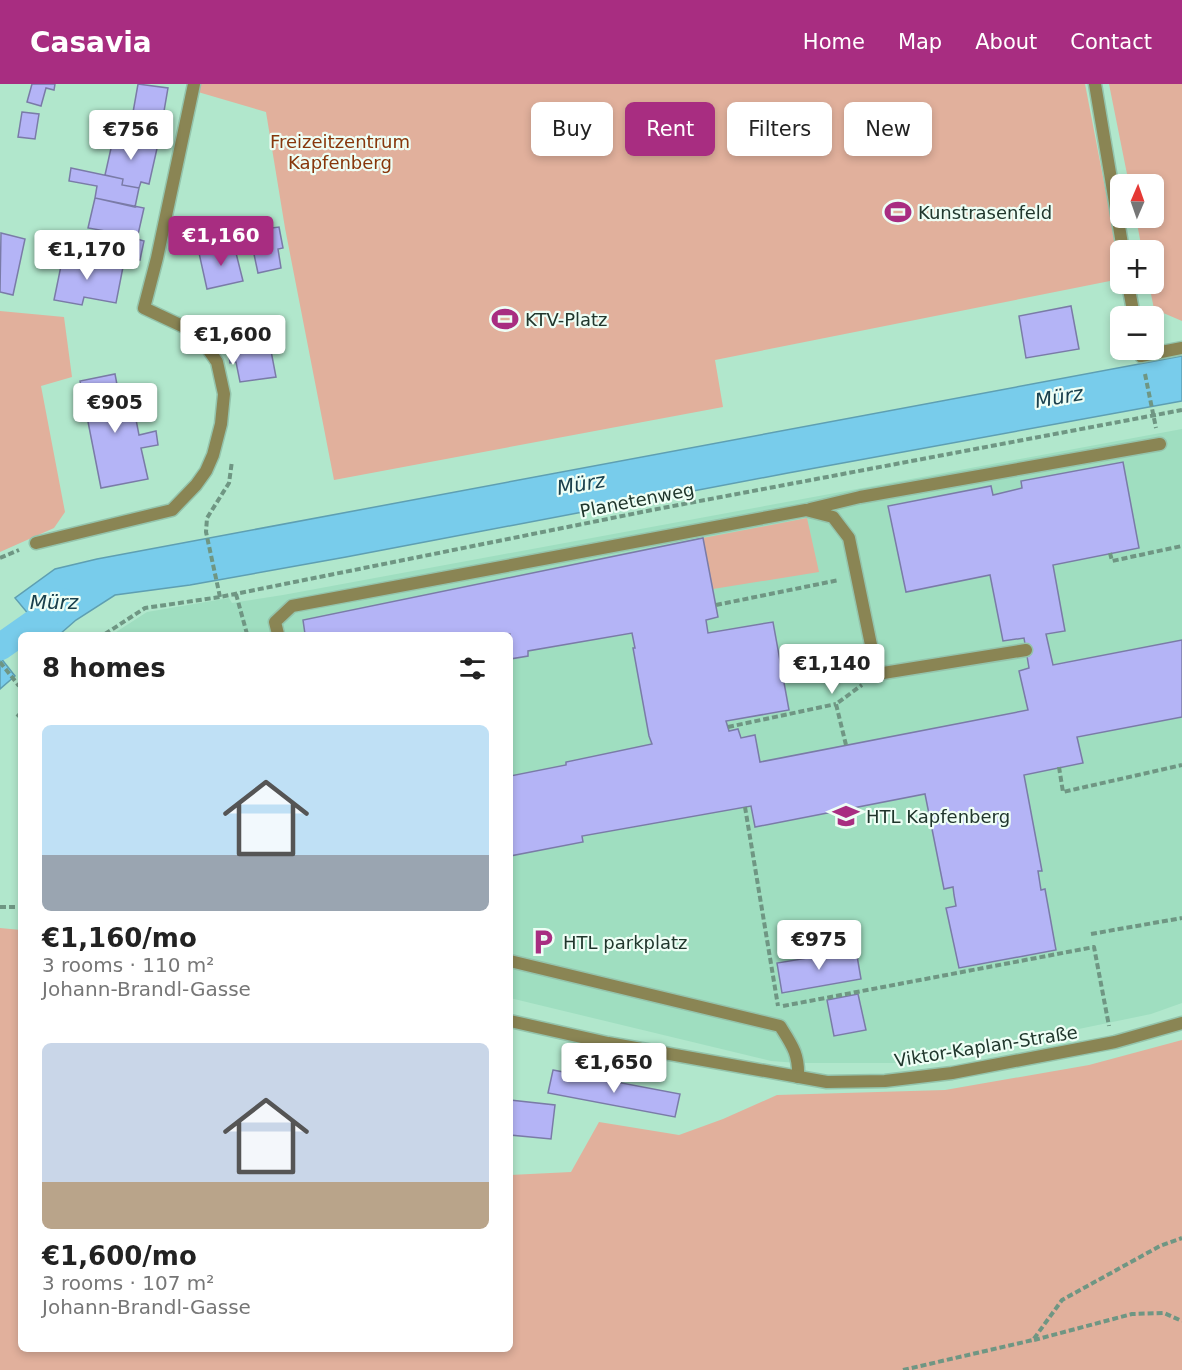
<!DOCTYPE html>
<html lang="en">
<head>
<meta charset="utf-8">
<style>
  body { margin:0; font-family:"DejaVu Sans",sans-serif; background:#f2f2f2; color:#222; height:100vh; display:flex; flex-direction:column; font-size:22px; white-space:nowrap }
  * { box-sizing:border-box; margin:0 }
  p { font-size:20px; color:#767676 }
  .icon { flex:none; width:33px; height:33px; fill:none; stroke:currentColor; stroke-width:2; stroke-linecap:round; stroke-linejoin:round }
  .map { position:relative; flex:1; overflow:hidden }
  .panel { position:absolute; left:18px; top:548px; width:495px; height:720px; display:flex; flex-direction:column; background:#fff; border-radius:9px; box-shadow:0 3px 9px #0003 }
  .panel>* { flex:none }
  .hud { position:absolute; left:531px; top:18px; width:561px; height:54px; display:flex; gap:12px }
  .needle { width:39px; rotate:2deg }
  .fabs { position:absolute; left:1110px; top:90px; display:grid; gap:12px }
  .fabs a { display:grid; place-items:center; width:54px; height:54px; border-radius:9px; background:#fff; box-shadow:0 3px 9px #0003; font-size:30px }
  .price { position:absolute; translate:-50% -51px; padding:0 14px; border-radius:6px; background:#fff; color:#222; font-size:20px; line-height:39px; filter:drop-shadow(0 2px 3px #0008) }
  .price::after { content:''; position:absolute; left:50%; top:36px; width:18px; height:14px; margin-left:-9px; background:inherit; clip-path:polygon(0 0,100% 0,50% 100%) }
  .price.selected { background:#a82d81; color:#fff }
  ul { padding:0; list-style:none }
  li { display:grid; align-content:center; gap:12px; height:318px; padding:0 24px }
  li span { display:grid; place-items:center; height:186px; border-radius:9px; color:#555 }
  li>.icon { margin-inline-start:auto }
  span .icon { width:108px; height:108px; fill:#fffc; stroke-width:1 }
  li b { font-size:26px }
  h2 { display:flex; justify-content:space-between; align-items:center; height:72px; padding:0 24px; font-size:26px }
  .chip { padding:0 21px; border-radius:9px; background:#fff; box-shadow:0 3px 9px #0003; font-size:21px; line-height:54px }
  .chip.selected { background:#a82d81; color:#fff }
  header { display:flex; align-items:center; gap:36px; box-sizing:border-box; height:84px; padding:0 30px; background:#a82d81; color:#fff }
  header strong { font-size:28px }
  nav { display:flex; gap:33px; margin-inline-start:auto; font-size:21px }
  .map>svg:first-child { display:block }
</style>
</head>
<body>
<header>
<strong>Casavia</strong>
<nav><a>Home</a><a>Map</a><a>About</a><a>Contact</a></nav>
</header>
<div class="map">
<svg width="1182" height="1286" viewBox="0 0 1182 1286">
  <rect width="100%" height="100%" fill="#b1e7cc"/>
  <path fill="#9fdec0" d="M1182 345V919L1151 930 915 979H798L771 977 510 914V550H113L147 528 229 514 232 519 283 511Z"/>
  <path fill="#e1b09c" d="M201 0H1085L1120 181V195L715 276 723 323 334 396 285 144 266 28 198 8Z
    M1109 0H1182V237L1154 225 1149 200H1154V166H1142L1136 134H1154V100H1129Z
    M0 227 64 233 72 293 41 302 65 428 54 444 0 468Z
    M807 434 819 488 713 505 703 454Z
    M0 844 21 846V1264H510V1091L571 1088 599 1038 679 1051 723 1035 777 1011 945 1006 1089 981 1182 956V1286H0Z"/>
  <path fill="#78cceb" stroke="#5e9fb2" stroke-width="1.5" d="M1182 272V317L788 389 346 473 190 501 115 511 76 536 60 550H45L15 514 55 485 97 475Z
    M0 573 15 592 0 605Z"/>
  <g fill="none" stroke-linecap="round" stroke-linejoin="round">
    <path stroke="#78cceb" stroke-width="27" d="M0 563 64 518"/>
  </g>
  <path fill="#b4b4f6" stroke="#7a7ba7" stroke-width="1.5" d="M32 0H55L54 6 46 4 41 22 27 18Z
    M138 0 168 4 162 39 132 34Z
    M22 28 39 30 35 55 18 53Z
    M114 51 158 60 149 100 141 98 139 104 122 101 123 95 105 91Z
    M71 84 123 95 122 101 139 104 135 123 95 114 97 102 69 97Z
    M95 114 144 124 137 155 144 157 140 176 115 171 117 156 105 154 106 147 88 144Z
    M279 143 283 164 278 165 281 184 258 189 249 147Z
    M1 149 25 155 13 211 0 208Z
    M234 161 243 197 207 205 199 169Z
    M63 172 123 183 116 219 84 213 82 221 54 216Z
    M1071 222 1079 265 1026 274 1019 232Z
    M265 235 276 293 240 298 236 278 230 279 227 259 233 258 230 241Z
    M115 290 121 322 133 320 139 351 156 347 158 361 141 364 148 395 101 404 80 297Z
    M1123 378 1139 464 1053 481 1065 547 1046 550 1053 581 1182 556V633L1077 653 1083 679 1024 691 1042 787H1038L1041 806 1045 805 1056 866 959 884 946 824 956 822 954 811 953 803 944 805 925 710 755 743 751 722 582 752 583 758 510 772V692L566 681V678L652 660 649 652 633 564H635L632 549 528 567V572L510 575V550H305L303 536 703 454 718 533 706 536 708 549 773 538 789 626 726 637 729 647 738 645 741 654 755 651 760 678 1028 626 1019 587 1029 584 1024 554 1003 557 990 491 906 508 888 422 991 402 993 411 1022 404 1021 397Z
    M856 866 861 895 782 909 777 879Z
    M858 910 866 946 834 952 827 916Z
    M553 986 680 1010 675 1033 548 1009Z
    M510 1016 555 1021 551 1055 510 1051Z"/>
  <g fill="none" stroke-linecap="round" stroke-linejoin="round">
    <g stroke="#94c4ac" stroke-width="15">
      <path id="service" d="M1095 0 1123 166
        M1128 200 1134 232
        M1139 266 1141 272 1182 264
        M810 425 860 413 1160 360
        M278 550 275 538 292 522 806 426 833 433 849 454 877 590 1026 566
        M510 877 780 942C792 961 799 970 798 993"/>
    </g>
    <g stroke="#94c4ac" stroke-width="15">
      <path id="minor" d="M36 459 172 426 196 401 206 387 213 371 221 340 224 310 217 278 197 249 144 224 157 174 194 0
        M510 937 608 959 827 998 885 997 952 989 1115 958 1182 939"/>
    </g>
    <path stroke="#6f9683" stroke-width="4" stroke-dasharray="6 3" stroke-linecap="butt" d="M1145 290 1156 344
      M1110 469 1112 477 1182 462
      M0 474 19 466
      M236 510 247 550
      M220 513 206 448 207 434 229 399 232 377
      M716 521 839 496
      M105 550 145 524 220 513 652 426 1182 326
      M0 578 19 602
      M17 630 21 634
      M728 643 836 620
      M846 661 836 620 862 601
      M1059 683 1063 708 1182 681
      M745 723 778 922
      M0 823H21
      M1091 850 1182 834
      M783 922 1094 863 1109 942
      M1034 1256 1132 1230 1164 1229 1182 1237
      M903 1286 1033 1256 1062 1216 1160 1162 1182 1154"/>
    <use href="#service" stroke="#8a8554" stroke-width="12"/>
    <use href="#minor" stroke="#8a8554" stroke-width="12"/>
  </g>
  <defs>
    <g id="stadium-bare" transform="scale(2.07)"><path d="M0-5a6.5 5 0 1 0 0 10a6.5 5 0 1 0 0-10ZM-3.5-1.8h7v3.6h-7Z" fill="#a82d81" stroke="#eefef5" stroke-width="2.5" paint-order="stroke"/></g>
    <g id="school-bare" transform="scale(2.07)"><path d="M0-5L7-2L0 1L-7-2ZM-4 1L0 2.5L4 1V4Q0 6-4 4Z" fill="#a82d81" stroke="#eefef5" stroke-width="2.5" paint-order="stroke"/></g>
    <g id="parking-bare" transform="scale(2.07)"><path d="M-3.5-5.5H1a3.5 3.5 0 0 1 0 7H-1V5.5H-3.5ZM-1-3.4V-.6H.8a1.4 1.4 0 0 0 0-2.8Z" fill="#a82d81" stroke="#eefef5" stroke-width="2.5" paint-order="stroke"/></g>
  </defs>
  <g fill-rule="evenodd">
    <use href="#stadium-bare" x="898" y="128"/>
    <use href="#stadium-bare" x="505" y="235"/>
    <use href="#school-bare" x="846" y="732"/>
    <use href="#parking-bare" x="543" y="858"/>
  </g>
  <g text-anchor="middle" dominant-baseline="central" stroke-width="4.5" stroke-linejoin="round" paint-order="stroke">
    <g font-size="18" fill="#87360b" stroke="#eefef5">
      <text x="340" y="57">Freizeitzentrum<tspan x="340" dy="21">Kapfenberg</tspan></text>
    </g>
    <g font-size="18" fill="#20362c" stroke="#eefef5" text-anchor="start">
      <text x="918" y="128">Kunstrasenfeld</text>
      <text x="525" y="235">KTV-Platz</text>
      <text x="866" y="732">HTL Kapfenberg</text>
      <text x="563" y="858">HTL parkplatz</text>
    </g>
    <g font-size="18" fill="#20362c" stroke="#eefef5">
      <text transform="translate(637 416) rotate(-11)">Planetenweg</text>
      <text transform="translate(986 962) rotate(-9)">Viktor-Kaplan-Straße</text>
    </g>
    <g font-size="20" font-style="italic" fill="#1a404d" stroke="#eefef5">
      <text transform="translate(1059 313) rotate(-10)">Mürz</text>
      <text transform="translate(581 400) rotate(-10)">Mürz</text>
      <text x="54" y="518">Mürz</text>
    </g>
  </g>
</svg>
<div class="fabs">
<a><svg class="needle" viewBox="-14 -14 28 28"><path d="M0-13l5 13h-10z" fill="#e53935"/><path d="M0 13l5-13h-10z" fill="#767676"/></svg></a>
<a>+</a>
<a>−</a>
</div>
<b class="price" style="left:131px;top:77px">€756</b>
<b class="price selected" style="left:221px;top:183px">€1,160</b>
<b class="price" style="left:87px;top:197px">€1,170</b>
<b class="price" style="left:233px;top:282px">€1,600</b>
<b class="price" style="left:115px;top:350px">€905</b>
<b class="price" style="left:832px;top:611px">€1,140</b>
<b class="price" style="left:819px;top:887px">€975</b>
<b class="price" style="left:614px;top:1010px">€1,650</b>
<div class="hud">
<a class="chip">Buy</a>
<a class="chip selected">Rent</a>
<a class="chip">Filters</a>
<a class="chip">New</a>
</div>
<section class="panel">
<h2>8 homes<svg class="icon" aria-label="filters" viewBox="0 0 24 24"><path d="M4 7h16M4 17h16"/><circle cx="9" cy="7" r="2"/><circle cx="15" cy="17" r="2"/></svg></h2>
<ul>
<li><span style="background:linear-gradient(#bfe0f5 70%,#9aa5b1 0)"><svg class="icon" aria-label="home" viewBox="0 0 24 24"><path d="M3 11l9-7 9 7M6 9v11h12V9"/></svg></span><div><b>€1,160/mo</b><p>3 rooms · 110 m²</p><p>Johann-Brandl-Gasse</p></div></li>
<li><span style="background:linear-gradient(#c9d6e8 75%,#b9a48a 0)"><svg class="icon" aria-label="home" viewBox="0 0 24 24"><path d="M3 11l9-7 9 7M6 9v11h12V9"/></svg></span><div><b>€1,600/mo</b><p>3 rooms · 107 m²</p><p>Johann-Brandl-Gasse</p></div></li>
</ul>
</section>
</div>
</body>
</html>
